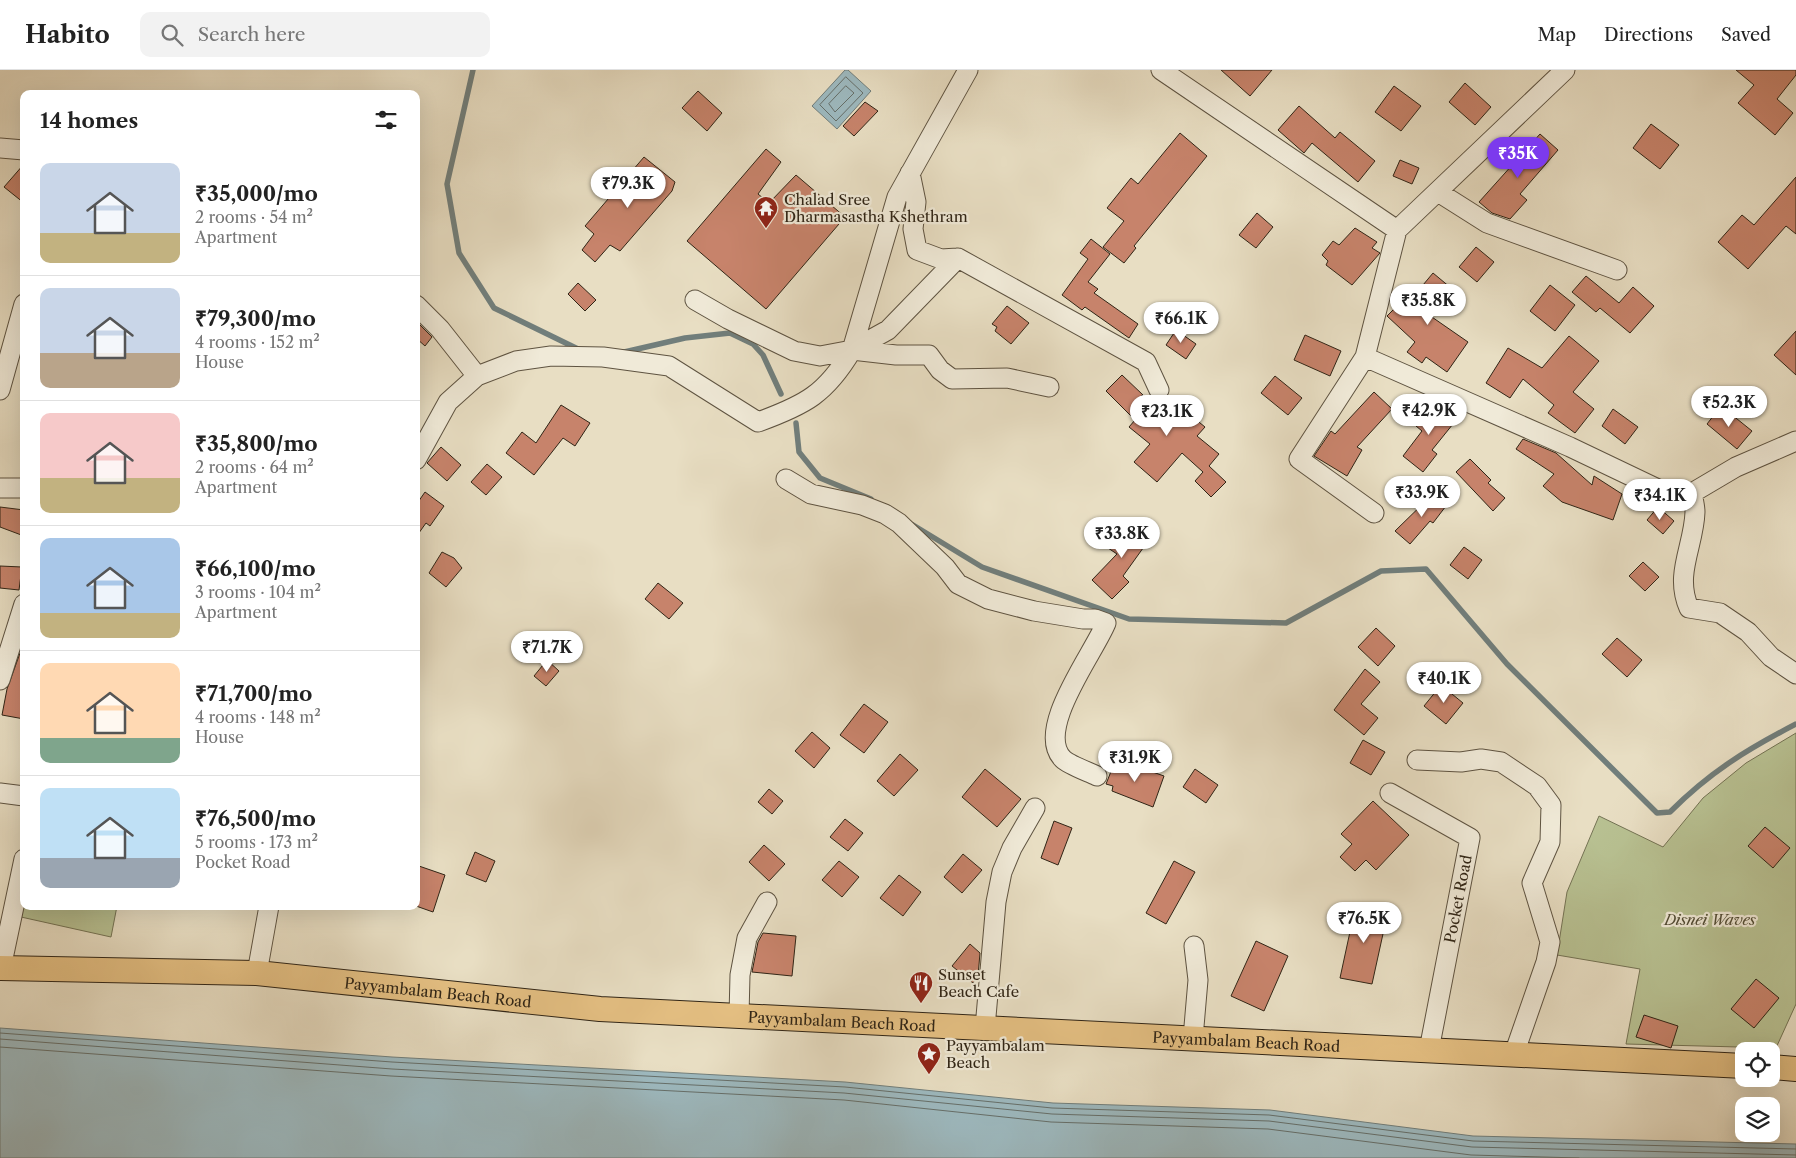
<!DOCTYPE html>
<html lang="en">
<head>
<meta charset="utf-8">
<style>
  body { margin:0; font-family:"Libre Caslon Text",serif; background:#f2f2f2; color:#222; height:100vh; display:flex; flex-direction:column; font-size:19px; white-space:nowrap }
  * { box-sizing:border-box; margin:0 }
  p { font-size:16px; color:#767676 }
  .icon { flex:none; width:28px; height:28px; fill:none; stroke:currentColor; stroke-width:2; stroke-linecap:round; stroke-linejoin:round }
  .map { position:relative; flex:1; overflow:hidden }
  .details { position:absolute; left:20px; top:20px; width:400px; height:820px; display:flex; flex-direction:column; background:#fff; border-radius:10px; box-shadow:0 5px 20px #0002 }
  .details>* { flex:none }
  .controls { position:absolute; left:1735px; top:972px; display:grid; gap:10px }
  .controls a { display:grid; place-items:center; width:45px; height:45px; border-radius:10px; background:#fff; box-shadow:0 5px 20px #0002; font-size:25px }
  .price { position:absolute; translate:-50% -42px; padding:0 11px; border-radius:18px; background:#fff; color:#222; font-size:16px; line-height:32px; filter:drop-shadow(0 1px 2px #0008) }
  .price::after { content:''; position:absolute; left:50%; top:30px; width:15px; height:11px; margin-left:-8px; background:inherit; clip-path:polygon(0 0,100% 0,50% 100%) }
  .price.current { background:#7c3aed; color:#fff }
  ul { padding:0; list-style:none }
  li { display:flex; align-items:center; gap:15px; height:125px; padding:0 20px }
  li+li { border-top:1px solid #e0e0e0 }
  li span { display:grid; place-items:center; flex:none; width:140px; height:100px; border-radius:10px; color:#555 }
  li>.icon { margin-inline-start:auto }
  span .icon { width:60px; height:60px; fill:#fffc; stroke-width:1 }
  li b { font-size:21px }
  h2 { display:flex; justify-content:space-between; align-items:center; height:60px; padding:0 20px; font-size:21px }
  header { display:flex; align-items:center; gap:30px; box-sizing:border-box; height:70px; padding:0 25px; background:#fff; border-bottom:1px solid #e0e0e0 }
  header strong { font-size:24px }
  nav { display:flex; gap:28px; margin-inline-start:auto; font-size:18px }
  .search { width:350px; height:45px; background:#f2f2f2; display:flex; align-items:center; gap:12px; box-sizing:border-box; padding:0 18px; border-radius:10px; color:#767676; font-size:19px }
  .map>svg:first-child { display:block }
</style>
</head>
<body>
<header>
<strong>Habito</strong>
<div class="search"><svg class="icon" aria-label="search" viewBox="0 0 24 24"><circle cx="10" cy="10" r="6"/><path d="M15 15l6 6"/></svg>Search here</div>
<nav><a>Map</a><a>Directions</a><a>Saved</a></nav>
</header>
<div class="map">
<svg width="1796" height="1088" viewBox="0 0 1796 1088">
  <rect width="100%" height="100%" fill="#e8dec3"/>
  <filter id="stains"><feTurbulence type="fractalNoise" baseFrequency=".004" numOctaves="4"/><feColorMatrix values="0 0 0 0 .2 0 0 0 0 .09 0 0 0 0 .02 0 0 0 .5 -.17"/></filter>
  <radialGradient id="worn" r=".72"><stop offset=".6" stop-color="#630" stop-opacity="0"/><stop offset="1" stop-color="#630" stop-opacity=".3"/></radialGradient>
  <path fill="#b8c192" stroke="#747354" d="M1796 663V934L1776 978 1626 974 1640 899 1557 885 1567 822 1599 746 1663 777 1703 728 1746 693Z
    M24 832V836H117L111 867 21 847Z"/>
  <path fill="#9db9bf" stroke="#717e7b" d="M845 0H848L871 21 837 59 812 36Z
    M0 958 392 987 845 1012 1053 1033 1270 1040 1473 1066 1796 1074V1088H0Z"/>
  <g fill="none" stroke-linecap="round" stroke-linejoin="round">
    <path stroke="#666f6a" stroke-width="1" d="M846 7 863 23 836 51 820 35Z
      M846 16 854 23 835 42 829 34Z
      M0 963 392 992 845 1017 1052 1038 1269 1045 1473 1071 1796 1079
      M0 969 392 999 844 1023 1052 1044 1269 1051 1472 1077 1796 1085
      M0 977 391 1006 844 1030 1051 1052 1268 1059 1471 1085 1579 1088"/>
    <path stroke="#717e7b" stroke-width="5.5" d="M473 0 447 114 459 183 494 238 578 279
      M620 283 685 268 730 263 753 274 763 285 781 324
      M796 353 799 382 820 408 871 429
      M913 455 982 497 1129 549 1286 553 1381 501 1426 499 1507 594 1657 743 1670 742C1710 702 1746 680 1796 654"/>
  </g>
  <path fill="#c7836b" stroke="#302516" d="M1221 0H1272L1250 26Z
    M1736 0H1796V5L1777 29 1793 43 1775 65 1738 33 1754 15Z
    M1465 13 1491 37 1475 55 1449 32Z
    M1394 16 1421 36 1401 61 1375 42Z
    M698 21 722 43 707 61 682 38Z
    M865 32 878 41 854 66 843 56Z
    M1299 36 1335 68 1340 62 1375 91 1358 112 1312 73 1304 83 1278 60Z
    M1651 54 1679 75 1660 99 1633 78Z
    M1180 63 1207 86 1134 176 1136 178 1124 193 1103 177 1124 151 1107 138 1131 108 1138 114Z
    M1540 64 1558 80 1520 124 1527 130 1510 149 1492 143 1479 132Z
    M766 79 781 92 758 124 769 133 796 105 845 147 766 239 687 171Z
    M644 87 675 112 672 121 620 181 610 175 595 192 582 180 594 164 585 156Z
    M1400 90 1419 98 1412 114 1393 106Z
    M24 94V133L4 117Z
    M1796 107V164L1786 156 1748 199 1718 172 1742 145 1754 155Z
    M1257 143 1273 157 1256 178 1239 165Z
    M1355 158 1377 172 1372 178 1380 183 1352 215 1326 195 1328 191 1322 185 1333 171 1339 175Z
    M1091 169 1110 184 1088 212 1098 219 1094 223 1138 254 1129 268 1085 237 1082 240 1062 225 1088 189 1080 183Z
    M1476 177 1494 192 1477 212 1459 197Z
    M1433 203 1451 218 1429 245 1468 272 1447 302 1426 287 1422 293 1407 282 1415 272 1387 246 1404 229 1408 233Z
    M1586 206 1619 233 1633 217 1654 236 1630 263 1600 238 1596 242 1572 222Z
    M578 213 596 230 585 241 568 224Z
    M1550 215 1575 235 1555 261 1530 241Z
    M1007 236 1029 253 1011 274 995 261 997 257 992 254Z
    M416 251 432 267 425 276 416 268Z
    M1176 260 1196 274 1186 289 1166 275Z
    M1796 261V305L1774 285Z
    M1305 265 1341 281 1330 306 1294 290Z
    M1569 266 1599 291 1573 322 1594 339 1575 363 1548 343 1554 335 1523 309 1510 328 1486 313 1508 278 1542 298Z
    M1122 305 1143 325 1141 326 1173 351 1183 339 1205 357 1197 366 1219 384 1209 396 1226 412 1211 427 1195 411 1203 402 1182 383 1157 412 1134 392 1150 374 1129 357 1135 350 1106 321Z
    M1275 306 1302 328 1288 345 1261 323Z
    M1374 322 1392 339 1357 377 1362 380 1347 406 1314 386 1331 361 1335 364Z
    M1435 332 1457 349 1432 380 1437 384 1423 402 1403 386 1422 361 1416 356Z
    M561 335 590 353 575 376 563 368 534 405 506 383 522 362 536 373Z
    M1721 336 1752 361 1737 379 1707 354Z
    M1613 339 1638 357 1625 374 1602 356Z
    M1523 369 1556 383 1592 415 1594 406 1622 424 1613 450 1562 432 1543 416 1554 404 1516 379Z
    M441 377 461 395 447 411 427 393Z
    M1470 389 1491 410 1488 413 1505 428 1493 441 1456 402Z
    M487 394 502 407 486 425 471 412Z
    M1632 419 1660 431 1653 441 1628 425Z
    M425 422 444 436 430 456 426 453 416 467V435Z
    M1435 422 1449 432 1433 453 1430 451 1410 474 1395 461Z
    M0 437 24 440V466L0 457Z
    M1658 437 1674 451 1663 464 1647 450Z
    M1128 450 1151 467 1123 506 1129 512 1112 529 1092 510 1117 484 1108 478Z
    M1464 477 1482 490 1468 509 1450 495Z
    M442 482 454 488 462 498 446 517 429 503Z
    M1643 492 1659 507 1645 521 1629 506Z
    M0 496 22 497 19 520 0 518Z
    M658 513 683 533 669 549 645 529Z
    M1376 558 1395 576 1378 596 1358 577Z
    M1617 568 1642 590 1627 607 1602 584Z
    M24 572V649L2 645 7 619Z
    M547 590 559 601 546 616 534 606Z
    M1365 599 1380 612 1361 634 1378 648 1364 665 1334 640Z
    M1441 615 1463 633 1446 654 1424 636Z
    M864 634 888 652 864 683 840 665Z
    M812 662 830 678 814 698 795 681Z
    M1363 670 1385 682 1371 705 1350 693Z
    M900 684 918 700 894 726 877 711Z
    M1116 689 1164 706 1153 737 1112 721 1113 716 1106 714Z
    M985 699 1021 729 997 757 962 727Z
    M1195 699 1218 715 1206 733 1183 717Z
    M769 719 783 731 772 744 758 732Z
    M1373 731 1409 765 1376 800 1366 790 1355 801 1340 787 1352 774 1341 764Z
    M845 749 863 763 848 781 830 767Z
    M1054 751 1072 758 1058 795 1041 788Z
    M1765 757 1790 778 1773 798 1748 776Z
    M764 775 785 794 769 811 749 792Z
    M475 782 495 791 486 812 466 804Z
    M963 784 982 800 962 823 944 807Z
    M839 791 859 807 842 827 822 810Z
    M1174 791 1195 802 1166 854 1146 843Z
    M416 795 445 805 433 842 416 836Z
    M899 805 921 822 903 846 880 828Z
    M1356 834 1388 841 1372 914 1340 908Z
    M763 863 796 866 792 906 752 902 758 872Z
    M1256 871 1288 886 1264 941 1231 926Z
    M970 874 980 883 978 906 973 913 952 896Z
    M1756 909 1779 928 1754 958 1731 939Z
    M1644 945 1678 956 1671 978 1636 967Z"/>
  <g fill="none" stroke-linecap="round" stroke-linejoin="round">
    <g stroke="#5e5341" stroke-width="21">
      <path id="minor" d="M1161 0 1397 160 1365 287 1570 377 1660 420 1681 425 1692 423 1736 397 1796 371
        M0 78 24 80
        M910 103 916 132 913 159 917 180 941 189 958 188
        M1438 122 1487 153 1617 200
        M1397 160 1565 0
        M695 230 728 249 794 281 820 286 852 280 896 285H929L940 300 952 309 1007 308 1049 317
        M416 235 440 259 477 306
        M852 280 888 260 958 188 1146 292 1159 320
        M1365 287 1299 389 1374 443
        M0 320 24 234
        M416 390 448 332 477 306 516 291 551 286 603 287 669 296 758 352C805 335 826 324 852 280L897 127 968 0
        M786 409 811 424 862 435 885 444 899 453 945 497 958 514 988 529 1034 541 1083 549H1095L1106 553C1094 583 1034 660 1063 689 1069 695 1089 702 1097 706
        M0 418H24
        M1692 423C1693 429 1695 436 1695 442 1694 476 1674 504 1689 538L1720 543 1748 562 1771 587 1796 604
        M0 610 24 534
        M1417 690 1461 692 1481 689 1501 692 1537 716 1551 735 1550 772 1532 813 1550 872 1546 892 1514 984
        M0 723 24 726
        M1390 723 1470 768 1429 980
        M1 898 24 789
        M257 903 269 836
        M739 946 740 905 747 868 767 832
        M985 958 996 832 1002 802 1012 778 1035 738
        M1193 968 1198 910 1194 876"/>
    </g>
    <g stroke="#302516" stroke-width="26">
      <g id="major">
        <path id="s1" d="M0 898 257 903 600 939 1744 996"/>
        <path d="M1771 997 1796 999"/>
      </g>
    </g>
    <use href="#minor" stroke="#f0ead8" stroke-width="19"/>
    <use href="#major" stroke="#e4bf82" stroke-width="24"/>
  </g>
  <defs>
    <g id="temple-pin" transform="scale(1.25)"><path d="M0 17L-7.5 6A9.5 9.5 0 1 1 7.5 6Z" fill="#8f2418" stroke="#f0ead8"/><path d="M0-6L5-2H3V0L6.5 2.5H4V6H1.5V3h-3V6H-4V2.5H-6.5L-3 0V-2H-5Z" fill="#fff"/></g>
    <g id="restaurant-pin" transform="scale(1.25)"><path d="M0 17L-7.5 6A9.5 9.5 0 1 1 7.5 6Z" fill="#8f2418" stroke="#f0ead8"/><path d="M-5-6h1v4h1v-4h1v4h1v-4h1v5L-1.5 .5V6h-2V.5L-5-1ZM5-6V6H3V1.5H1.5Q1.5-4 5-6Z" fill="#fff"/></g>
    <g id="sight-pin" transform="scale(1.25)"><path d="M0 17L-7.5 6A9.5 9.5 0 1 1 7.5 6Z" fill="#8f2418" stroke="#f0ead8"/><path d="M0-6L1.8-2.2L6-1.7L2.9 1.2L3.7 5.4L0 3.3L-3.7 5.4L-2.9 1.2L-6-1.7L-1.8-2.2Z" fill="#fff"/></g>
  </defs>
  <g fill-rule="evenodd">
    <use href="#temple-pin" x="766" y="138"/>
    <use href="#restaurant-pin" x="921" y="913"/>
    <use href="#sight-pin" x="929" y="984"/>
  </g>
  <g text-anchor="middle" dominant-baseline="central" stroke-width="4.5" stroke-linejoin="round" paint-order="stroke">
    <g font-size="15" fill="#302516" stroke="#f0ead8" text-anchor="start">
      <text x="784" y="129">Chalad Sree<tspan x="784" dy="17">Dharmasastha Kshethram</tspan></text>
      <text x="938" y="904">Sunset<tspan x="938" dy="17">Beach Cafe</tspan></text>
      <text x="946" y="975">Payyambalam<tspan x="946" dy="17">Beach</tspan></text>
    </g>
    <g font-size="15" fill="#302516" stroke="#f0ead8">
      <text transform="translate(1458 829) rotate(-79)">Pocket Road</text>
      <text stroke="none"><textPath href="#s1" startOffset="439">Payyambalam Beach Road</textPath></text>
      <text stroke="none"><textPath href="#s1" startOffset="844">Payyambalam Beach Road</textPath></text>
      <text stroke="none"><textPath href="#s1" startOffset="1249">Payyambalam Beach Road</textPath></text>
    </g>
    <g font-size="15" font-style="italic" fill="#524c35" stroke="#f0ead8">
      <text x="1710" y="849">Disnei Waves</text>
    </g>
  </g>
  <rect width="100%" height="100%" filter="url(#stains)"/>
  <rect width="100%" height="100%" fill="url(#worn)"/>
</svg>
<div class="controls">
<a><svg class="icon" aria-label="locate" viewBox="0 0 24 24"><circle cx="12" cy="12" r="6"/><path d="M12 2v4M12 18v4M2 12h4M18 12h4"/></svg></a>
<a><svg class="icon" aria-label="layers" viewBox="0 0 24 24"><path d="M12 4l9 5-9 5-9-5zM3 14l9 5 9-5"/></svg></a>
</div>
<b class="price current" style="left:1518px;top:109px">₹35K</b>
<b class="price" style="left:628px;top:139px">₹79.3K</b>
<b class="price" style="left:1428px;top:256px">₹35.8K</b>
<b class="price" style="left:1181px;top:274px">₹66.1K</b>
<b class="price" style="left:1729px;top:358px">₹52.3K</b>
<b class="price" style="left:1429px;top:366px">₹42.9K</b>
<b class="price" style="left:1167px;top:367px">₹23.1K</b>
<b class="price" style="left:1422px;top:448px">₹33.9K</b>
<b class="price" style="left:1660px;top:451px">₹34.1K</b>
<b class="price" style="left:1122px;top:489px">₹33.8K</b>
<b class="price" style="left:547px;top:603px">₹71.7K</b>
<b class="price" style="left:1444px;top:634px">₹40.1K</b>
<b class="price" style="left:1135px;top:713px">₹31.9K</b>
<b class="price" style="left:1364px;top:874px">₹76.5K</b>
<section class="details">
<h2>14 homes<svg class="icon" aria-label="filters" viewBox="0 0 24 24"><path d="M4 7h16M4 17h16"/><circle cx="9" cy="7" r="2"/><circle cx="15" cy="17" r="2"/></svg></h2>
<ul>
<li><span style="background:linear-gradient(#c9d6e8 70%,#c2b280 0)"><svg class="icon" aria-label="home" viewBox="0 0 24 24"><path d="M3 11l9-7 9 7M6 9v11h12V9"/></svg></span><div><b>₹35,000/mo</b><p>2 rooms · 54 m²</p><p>Apartment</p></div></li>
<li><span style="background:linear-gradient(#c9d6e8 65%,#b9a48a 0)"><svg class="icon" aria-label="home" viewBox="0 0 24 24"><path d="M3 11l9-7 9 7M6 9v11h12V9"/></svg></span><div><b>₹79,300/mo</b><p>4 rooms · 152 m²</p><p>House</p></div></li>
<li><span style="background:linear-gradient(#f6c9c9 65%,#c2b280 0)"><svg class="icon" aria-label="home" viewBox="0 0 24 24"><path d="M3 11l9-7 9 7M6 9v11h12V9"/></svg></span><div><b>₹35,800/mo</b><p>2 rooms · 64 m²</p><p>Apartment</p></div></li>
<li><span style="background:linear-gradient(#a9c7e8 75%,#c2b280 0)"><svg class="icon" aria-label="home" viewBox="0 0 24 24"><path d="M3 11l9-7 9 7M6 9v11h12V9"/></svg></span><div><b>₹66,100/mo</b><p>3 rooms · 104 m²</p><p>Apartment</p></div></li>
<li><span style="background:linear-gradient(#ffd9b3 75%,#7fa58c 0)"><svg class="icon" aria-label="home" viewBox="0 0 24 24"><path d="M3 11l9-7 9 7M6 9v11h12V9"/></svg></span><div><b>₹71,700/mo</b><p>4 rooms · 148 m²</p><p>House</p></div></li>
<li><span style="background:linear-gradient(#bfe0f5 70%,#9aa5b1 0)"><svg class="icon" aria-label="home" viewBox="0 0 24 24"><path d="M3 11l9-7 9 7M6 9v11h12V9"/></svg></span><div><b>₹76,500/mo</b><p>5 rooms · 173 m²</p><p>Pocket Road</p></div></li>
</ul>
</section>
</div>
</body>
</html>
